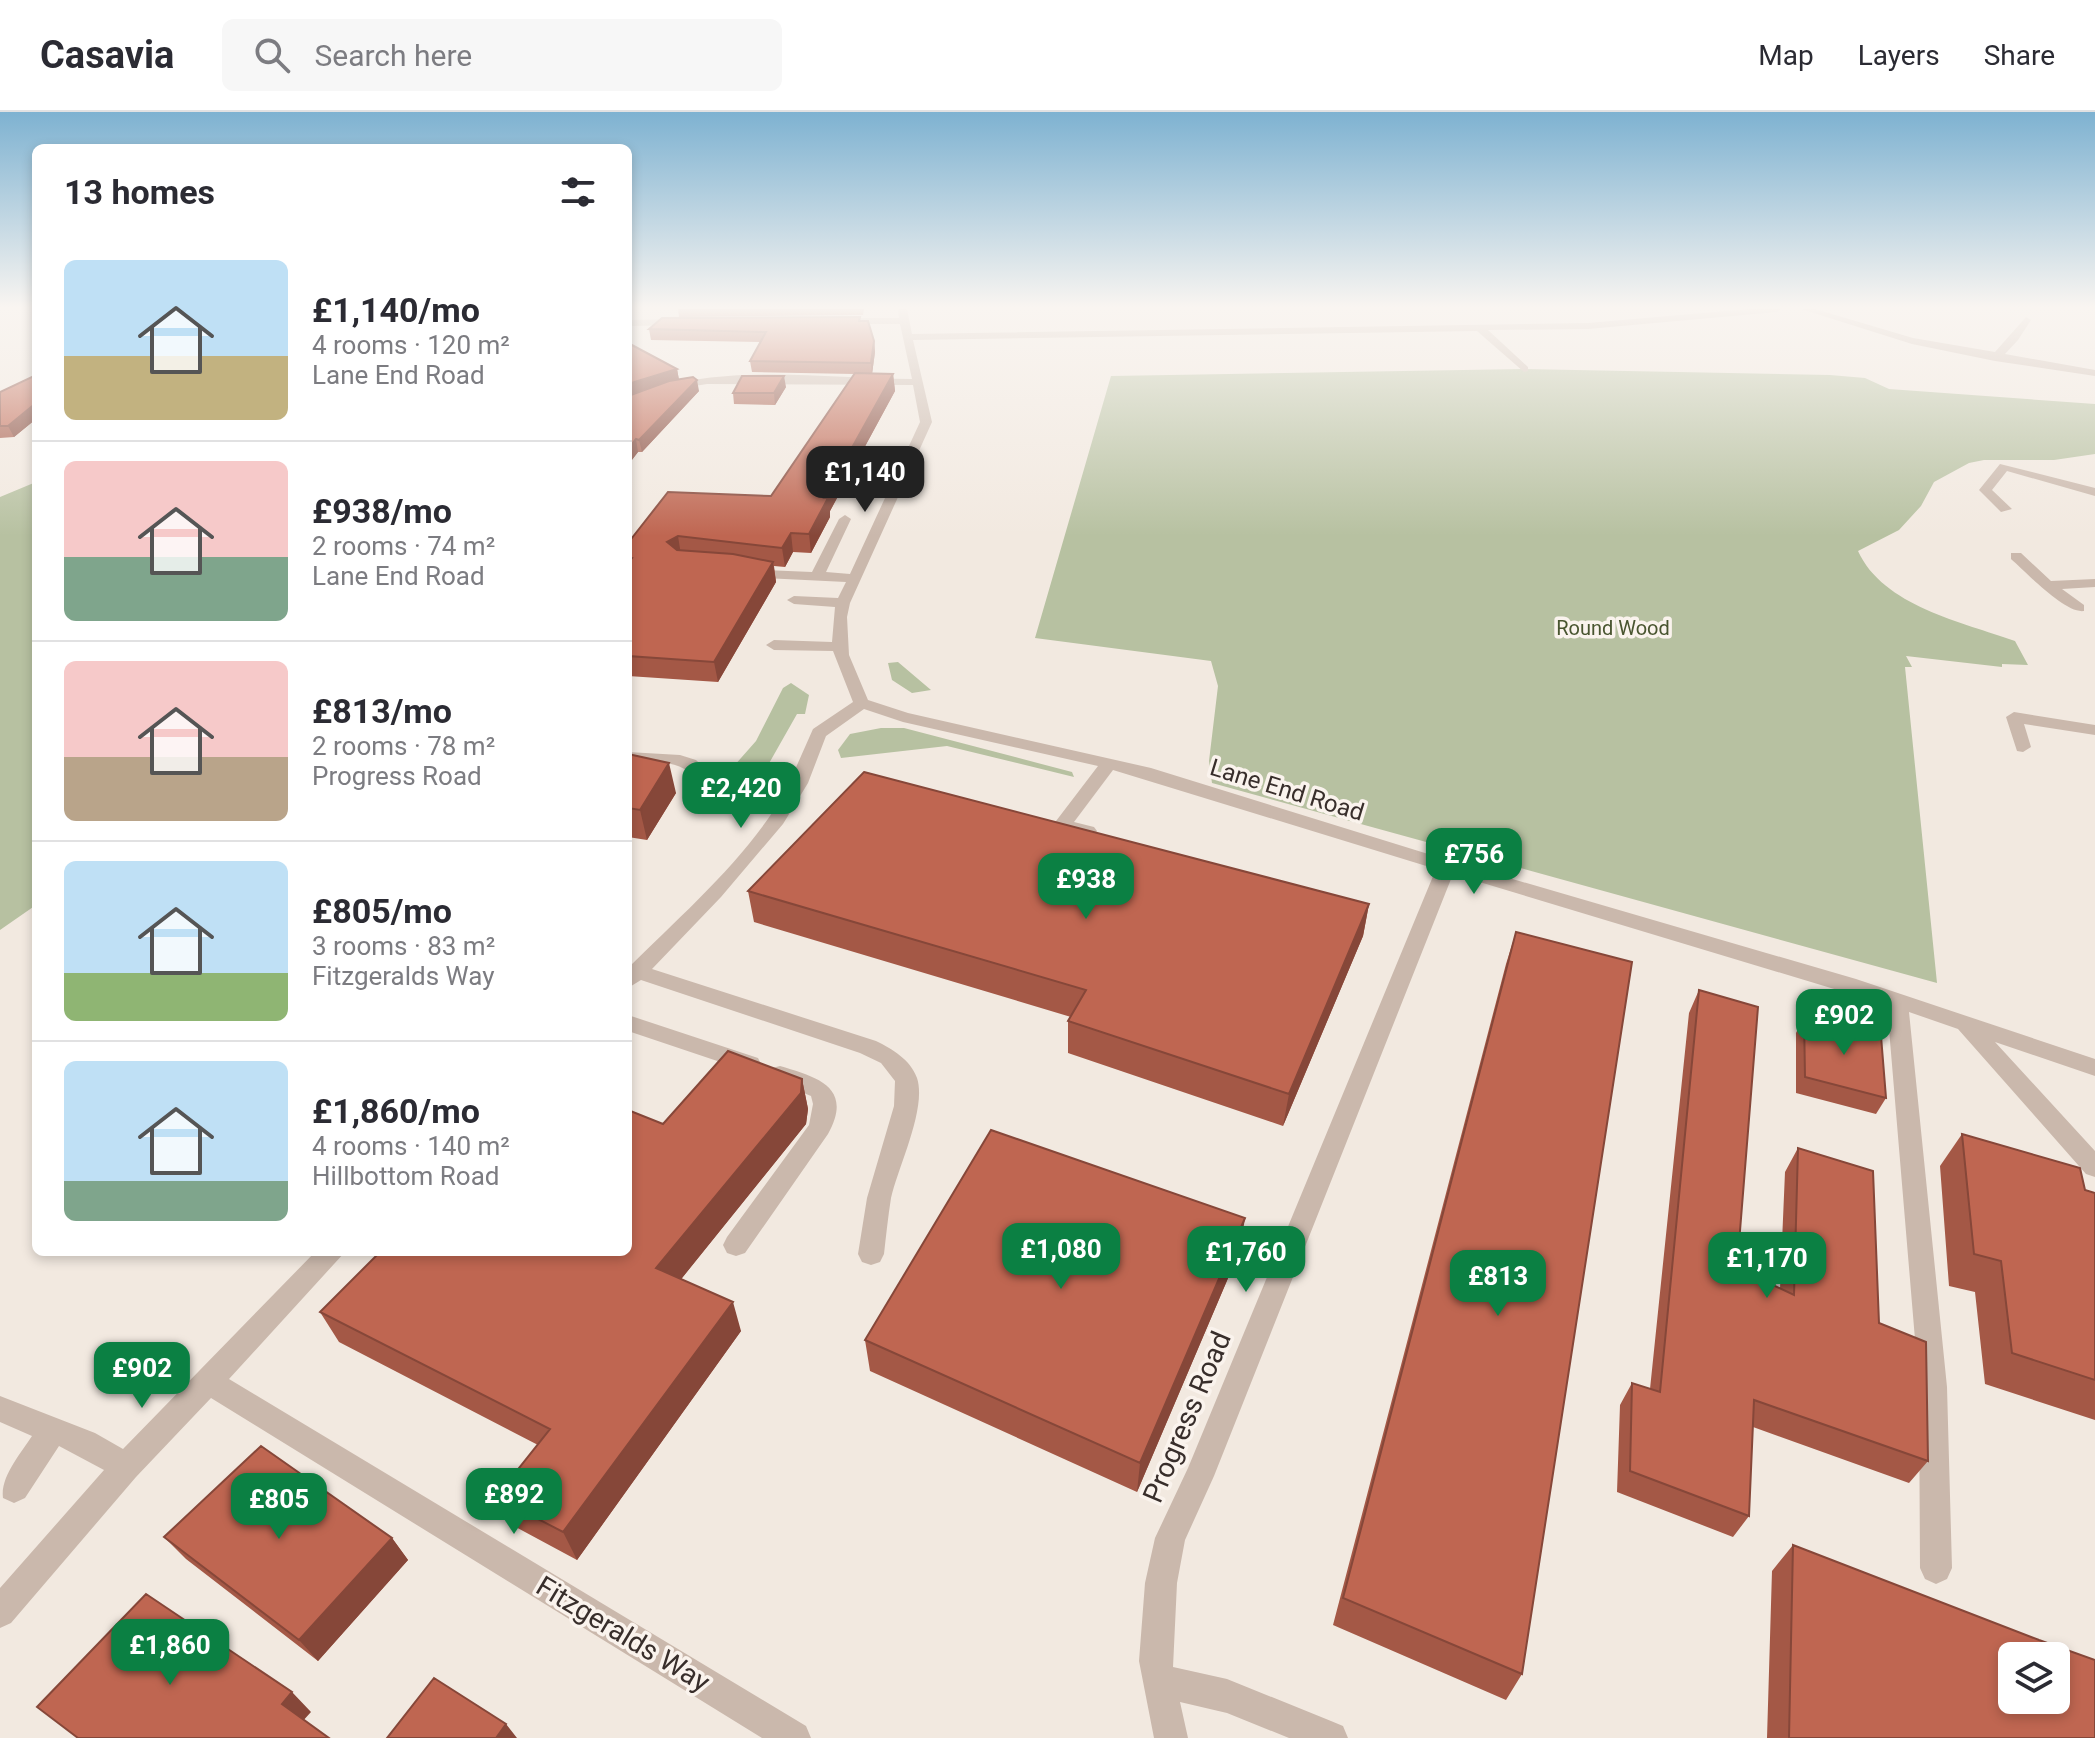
<!DOCTYPE html>
<html lang="en">
<head>
<meta charset="utf-8">
<style>
  body { margin:0; font-family:Roboto,sans-serif; background:#f7f7f7; color:#2b2b33; height:100vh; display:flex; flex-direction:column; font-size:30px; white-space:nowrap }
  * { box-sizing:border-box; margin:0 }
  p { font-size:26px; color:#7c7c81 }
  .icon { flex:none; width:44px; height:44px; fill:none; stroke:currentColor; stroke-width:2; stroke-linecap:round; stroke-linejoin:round }
  .map { position:relative; flex:1; overflow:hidden }
  .sheet { position:absolute; left:32px; top:32px; width:600px; height:1112px; display:flex; flex-direction:column; background:#fff; border-radius:12px; box-shadow:0 4px 12px #0003 }
  .sheet>* { flex:none }
  .buttons { position:absolute; left:1998px; top:1530px; display:grid; gap:16px }
  .buttons a { display:grid; place-items:center; width:72px; height:72px; border-radius:12px; background:#fff; box-shadow:0 4px 12px #0003; font-size:40px }
  .price { position:absolute; translate:-50% -68px; padding:0 18px; border-radius:16px; background:#0b8043; color:#fff; font-size:26px; line-height:52px; filter:drop-shadow(0 2px 4px #0008) }
  .price::after { content:''; position:absolute; left:50%; top:48px; width:24px; height:18px; margin-left:-12px; background:inherit; clip-path:polygon(0 0,100% 0,50% 100%) }
  .price.active { background:#222; color:#fff }
  ul { padding:0; list-style:none }
  li { display:flex; align-items:center; gap:24px; height:200px; padding:0 32px }
  li+li { border-top:2px solid #e1e1e2 }
  li span { display:grid; place-items:center; flex:none; width:224px; height:160px; border-radius:12px; color:#555 }
  li>.icon { margin-inline-start:auto }
  span .icon { width:96px; height:96px; fill:#fffc; stroke-width:1 }
  li b { font-size:34px }
  h2 { display:flex; justify-content:space-between; align-items:center; height:96px; padding:0 32px; font-size:34px }
  header { display:flex; align-items:center; gap:48px; box-sizing:border-box; height:112px; padding:0 40px; background:#fff; border-bottom:2px solid #e1e1e2 }
  header strong { font-size:38px }
  nav { display:flex; gap:44px; margin-inline-start:auto; font-size:28px }
  .search { width:560px; height:72px; background:#f7f7f7; display:flex; align-items:center; gap:20px; box-sizing:border-box; padding:0 28px; border-radius:12px; color:#7c7c81; font-size:30px }
  .map>svg:first-child { display:block }
</style>
</head>
<body>
<header>
<strong>Casavia</strong>
<div class="search"><svg class="icon" aria-label="search" viewBox="0 0 24 24"><circle cx="10" cy="10" r="6"/><path d="M15 15l6 6"/></svg>Search here</div>
<nav><a>Map</a><a>Layers</a><a>Share</a></nav>
</header>
<div class="map">
<svg width="2095" height="1626" viewBox="0 0 2095 1626">
  <rect width="100%" height="100%" fill="#f2e9e0"/>
  <path fill="#b7c1a1" d="M1522 257 1830 263 1865 266 1889 277 2095 292V342L2054 348H1984L1969 351 1934 370 1921 394 1899 418 1858 439C1883 494 1962 510 2015 529L2028 553 2002 552V555L1906 544 1912 555H1905L1937 871 1212 671 1209 649 1218 574 1211 549 1035 526 1111 264Z
    M36 370V793L0 818V385Z
    M898 550 931 578 912 581 892 568 888 551Z
    M791 571 809 583 805 602H797L759 669 726 663 756 629 783 576Z
    M881 616H904L1072 660 1074 665 947 634 841 646 838 638 850 622Z"/>
  <g fill="none" stroke-linecap="round" stroke-linejoin="round">
    <path fill="#cab8ac" fill-rule="evenodd" d="M898 197H907L912 222 1588 211 1749 197H1781L1777 200 1588 217 1488 218 1528 255V259L1524 260 1477 219 913 228 932 310 850 491 847 505 849 543 868 588 908 601 1151 656 1454 750 1856 867 2095 947V964L1995 930 2095 1039V1065L2086 1062 1958 917 1909 900 1947 1275 1952 1456 1947 1467 1936 1472 1925 1467 1920 1456 1919 1275 1887 893 1453 762 1214 1364 1185 1428 1177 1471 1173 1555 1227 1567 1331 1609 1343 1614 1348 1626H1289L1227 1601 1180 1590 1188 1626H1154L1139 1549 1145 1471 1155 1426 1188 1356 1436 757 1113 658 1074 710 1094 715 1097 719 1094 723 1088 725 1056 717 1053 713 1098 654 903 610 864 597 826 624 808 671 783 712 721 785 652 857 876 929C892 937 910 947 917 966 927 996 898 1055 891 1086 888 1105 886 1124 884 1142L880 1150 871 1153 862 1150 858 1142 867 1086 894 994 895 969 881 951 860 941 641 868 628 876V856C680 804 742 751 781 687L698 669C680 646 654 650 628 650V640L680 643 696 648 710 661 786 678 813 617 853 590 833 539 774 538 766 533 774 528 832 530 835 495 794 492 787 488 794 484 838 486 846 470 764 466 741 458 748 454 764 458 812 460 839 407 845 403 851 407 826 460 850 462 920 310 913 273 707 272 670 278 628 295V288C711 248 822 267 912 267L900 212H844L839 209 844 206H899Z
      M1801 197H1815L1913 226 1995 240 2026 205 2031 208 2018 228 2005 242 2095 258V264L1995 249 1912 232Z
      M628 208 684 207 689 210 684 213 628 214Z
      M2000 352 2095 376V384L2007 359 1992 378 2012 397 2001 400 1979 378Z
      M2011 441H2021L2051 469 2095 467V475L2062 477 2084 493V499C2065 502 2026 460 2011 447Z
      M2014 600 2095 613V623L2024 612 2031 635 2023 640 2017 639 2006 605Z
      M628 903 758 946 761 952 758 958 750 960 628 919Z
      M780 954C817 965 854 975 828 1022L745 1141 736 1144 727 1141 723 1133 727 1125 809 1013 813 992 811 984 772 968 769 962 772 956Z
      M315 1140H345L229 1267 806 1614 811 1626H762L211 1286 136 1365 11 1511 0 1516V1476L104 1358 59 1334 25 1386 14 1391 3 1386C0 1365 21 1341 32 1324L0 1310V1284L95 1321 123 1337Z"/>
  </g>
  <path fill="#a45846" d="M678 197H864L863 203 679 205Z
    M860 205V209L874 229 875 240 872 262H893L895 279 830 399V405L811 441 793 440 785 455 774 454 776 470 718 570 628 564V431L771 384 854 262 752 260 750 249 760 230 651 228 649 217Z
    M628 234 677 257 679 268 699 279 642 340H638L628 353Z
    M36 263V307L14 325 0 326V280Z
    M786 275 775 293 734 292 733 281Z
    M628 642 676 681 647 728 628 725Z
    M748 779 1369 792 1363 824 1283 1014 1068 941V909L1071 905 754 810Z
    M1516 820 1522 1562 1506 1588 1333 1513 1506 852Z
    M1699 878 1737 1156 1780 1177 1785 1060 1798 1036 1879 1211 1928 1349 1909 1371 1753 1315 1749 1404 1733 1425 1617 1380 1620 1293 1632 1271 1650 1277 1689 901Z
    M1804 904 1886 986 1876 1002 1796 981V921Z
    M802 967 808 997 806 1012 681 1167 741 1219 577 1448 512 1413 496 1385 538 1333 339 1230 320 1200 663 1012Z
    M1962 1022 2085 1078 2095 1081V1308L1985 1272 1975 1180 1949 1174 1940 1054Z
    M1240 1138 1137 1380 870 1259 865 1228Z
    M164 1425 392 1426 408 1448 318 1549 186 1447Z
    M1793 1433 2039 1528 2095 1626H1767L1772 1459Z"/>
  <path fill="#864739" d="M874 229 875 240 872 262 871 251Z
    M677 257 679 268 628 285V272Z
    M893 262 895 279 830 399V405L811 441 809 422 824 386Z
    M784 264 786 275 775 293 774 281Z
    M697 268 699 279 642 340 639 328Z
    M36 291V307L14 325 8 314Z
    M636 327 638 340 628 353V337Z
    M791 421 793 440 785 455 782 436Z
    M678 424 681 443 667 430Z
    M773 450 776 470 718 570 714 550Z
    M669 651 676 681 647 728 640 698Z
    M1369 792 1363 824 1283 1014 1289 982Z
    M802 967 808 997 806 1012 666 1186 656 1156Z
    M1245 1106 1240 1138 1137 1380 1140 1351Z
    M733 1190 741 1219 577 1448 563 1420Z
    M392 1426 408 1448 318 1549 299 1528Z
    M292 1580 311 1600 301 1611 282 1592Z
    M506 1612 517 1626H496Z"/>
  <path fill="#bf6651" stroke="#864739" stroke-width="2" fill-rule="evenodd" d="M860 205 859 209H868L874 229 871 251 750 249 766 220 649 217 662 206Z
    M630 232 677 257 628 272V234Z
    M855 261 893 262 824 386H828L809 422 791 421 782 436 678 424 667 430 677 438 733 442 773 450 714 550 628 544V451L632 446 628 445V431L668 380 771 384Z
    M36 263V291L8 314H0V280Z
    M742 264H784L774 281H733Z
    M693 265 697 268 639 328 636 327 628 337V284L669 269Z
    M628 642 669 651 640 698 628 696Z
    M864 660 1369 792 1289 982 1068 909 1086 878 748 779Z
    M1516 820 1632 850 1522 1562 1343 1486Z
    M1699 878 1758 895 1737 1156 1794 1183 1798 1036 1873 1059 1879 1211 1926 1230 1928 1349 1754 1288 1749 1404 1630 1359 1632 1271 1660 1280Z
    M1804 904 1881 924 1886 986 1805 965Z
    M728 939 802 967 801 981 656 1156 733 1190 563 1420 496 1385 550 1317 320 1200 380 1140H628V998L663 1012Z
    M991 1018 1245 1106 1140 1351 865 1228Z
    M1962 1022 2080 1056 2085 1078 2095 1081V1268L2012 1241 2001 1149 1974 1142Z
    M261 1334 392 1426 299 1528 164 1425Z
    M1793 1433 2039 1528 2095 1548V1626H1789ZM2012 1544H2056V1588H2012Z
    M146 1482 292 1580 282 1592 329 1626H78L37 1595Z
    M434 1566 506 1612 496 1626H387Z"/>
  <linearGradient id="sky" x2="0" y2="1"><stop stop-color="#7eb2d1"/><stop offset="0.46" stop-color="#f9f5f1"/><stop offset="1" stop-color="#f9f5f1" stop-opacity="0"/></linearGradient>
  <rect width="2095" height="424" fill="url(#sky)"/>
  <g text-anchor="middle" dominant-baseline="central" stroke-width="7" stroke-linejoin="round" paint-order="stroke">
    <g font-size="20" fill="#495530" stroke="#faf3ed">
      <text x="1613" y="516">Round Wood</text>
    </g>
    <g font-size="24" fill="#382e2b" stroke="#faf3ed">
      <text transform="translate(1287 678) rotate(17)">Lane End Road</text>
    </g>
    <g font-size="28" fill="#382e2b" stroke="#faf3ed">
      <text transform="translate(1187 1305) rotate(-67)">Progress Road</text>
      <text transform="translate(623 1522) rotate(31)">Fitzgeralds Way</text>
    </g>
  </g>
</svg>
<div class="buttons">
<a><svg class="icon" aria-label="layers" viewBox="0 0 24 24"><path d="M12 4l9 5-9 5-9-5zM3 14l9 5 9-5"/></svg></a>
</div>
<b class="price active" style="left:865px;top:402px">£1,140</b>
<b class="price" style="left:741px;top:718px">£2,420</b>
<b class="price" style="left:1474px;top:784px">£756</b>
<b class="price" style="left:1086px;top:809px">£938</b>
<b class="price" style="left:1844px;top:945px">£902</b>
<b class="price" style="left:1061px;top:1179px">£1,080</b>
<b class="price" style="left:1246px;top:1182px">£1,760</b>
<b class="price" style="left:1767px;top:1188px">£1,170</b>
<b class="price" style="left:1498px;top:1206px">£813</b>
<b class="price" style="left:142px;top:1298px">£902</b>
<b class="price" style="left:514px;top:1424px">£892</b>
<b class="price" style="left:279px;top:1429px">£805</b>
<b class="price" style="left:170px;top:1575px">£1,860</b>
<section class="sheet">
<h2>13 homes<svg class="icon" aria-label="filters" viewBox="0 0 24 24"><path d="M4 7h16M4 17h16"/><circle cx="9" cy="7" r="2"/><circle cx="15" cy="17" r="2"/></svg></h2>
<ul>
<li><span style="background:linear-gradient(#bfe0f5 60%,#c2b280 0)"><svg class="icon" aria-label="home" viewBox="0 0 24 24"><path d="M3 11l9-7 9 7M6 9v11h12V9"/></svg></span><div><b>£1,140/mo</b><p>4 rooms · 120 m²</p><p>Lane End Road</p></div></li>
<li><span style="background:linear-gradient(#f6c9c9 60%,#7fa58c 0)"><svg class="icon" aria-label="home" viewBox="0 0 24 24"><path d="M3 11l9-7 9 7M6 9v11h12V9"/></svg></span><div><b>£938/mo</b><p>2 rooms · 74 m²</p><p>Lane End Road</p></div></li>
<li><span style="background:linear-gradient(#f6c9c9 60%,#b9a48a 0)"><svg class="icon" aria-label="home" viewBox="0 0 24 24"><path d="M3 11l9-7 9 7M6 9v11h12V9"/></svg></span><div><b>£813/mo</b><p>2 rooms · 78 m²</p><p>Progress Road</p></div></li>
<li><span style="background:linear-gradient(#bfe0f5 70%,#8fb573 0)"><svg class="icon" aria-label="home" viewBox="0 0 24 24"><path d="M3 11l9-7 9 7M6 9v11h12V9"/></svg></span><div><b>£805/mo</b><p>3 rooms · 83 m²</p><p>Fitzgeralds Way</p></div></li>
<li><span style="background:linear-gradient(#bfe0f5 75%,#7fa58c 0)"><svg class="icon" aria-label="home" viewBox="0 0 24 24"><path d="M3 11l9-7 9 7M6 9v11h12V9"/></svg></span><div><b>£1,860/mo</b><p>4 rooms · 140 m²</p><p>Hillbottom Road</p></div></li>
</ul>
</section>
</div>
</body>
</html>
